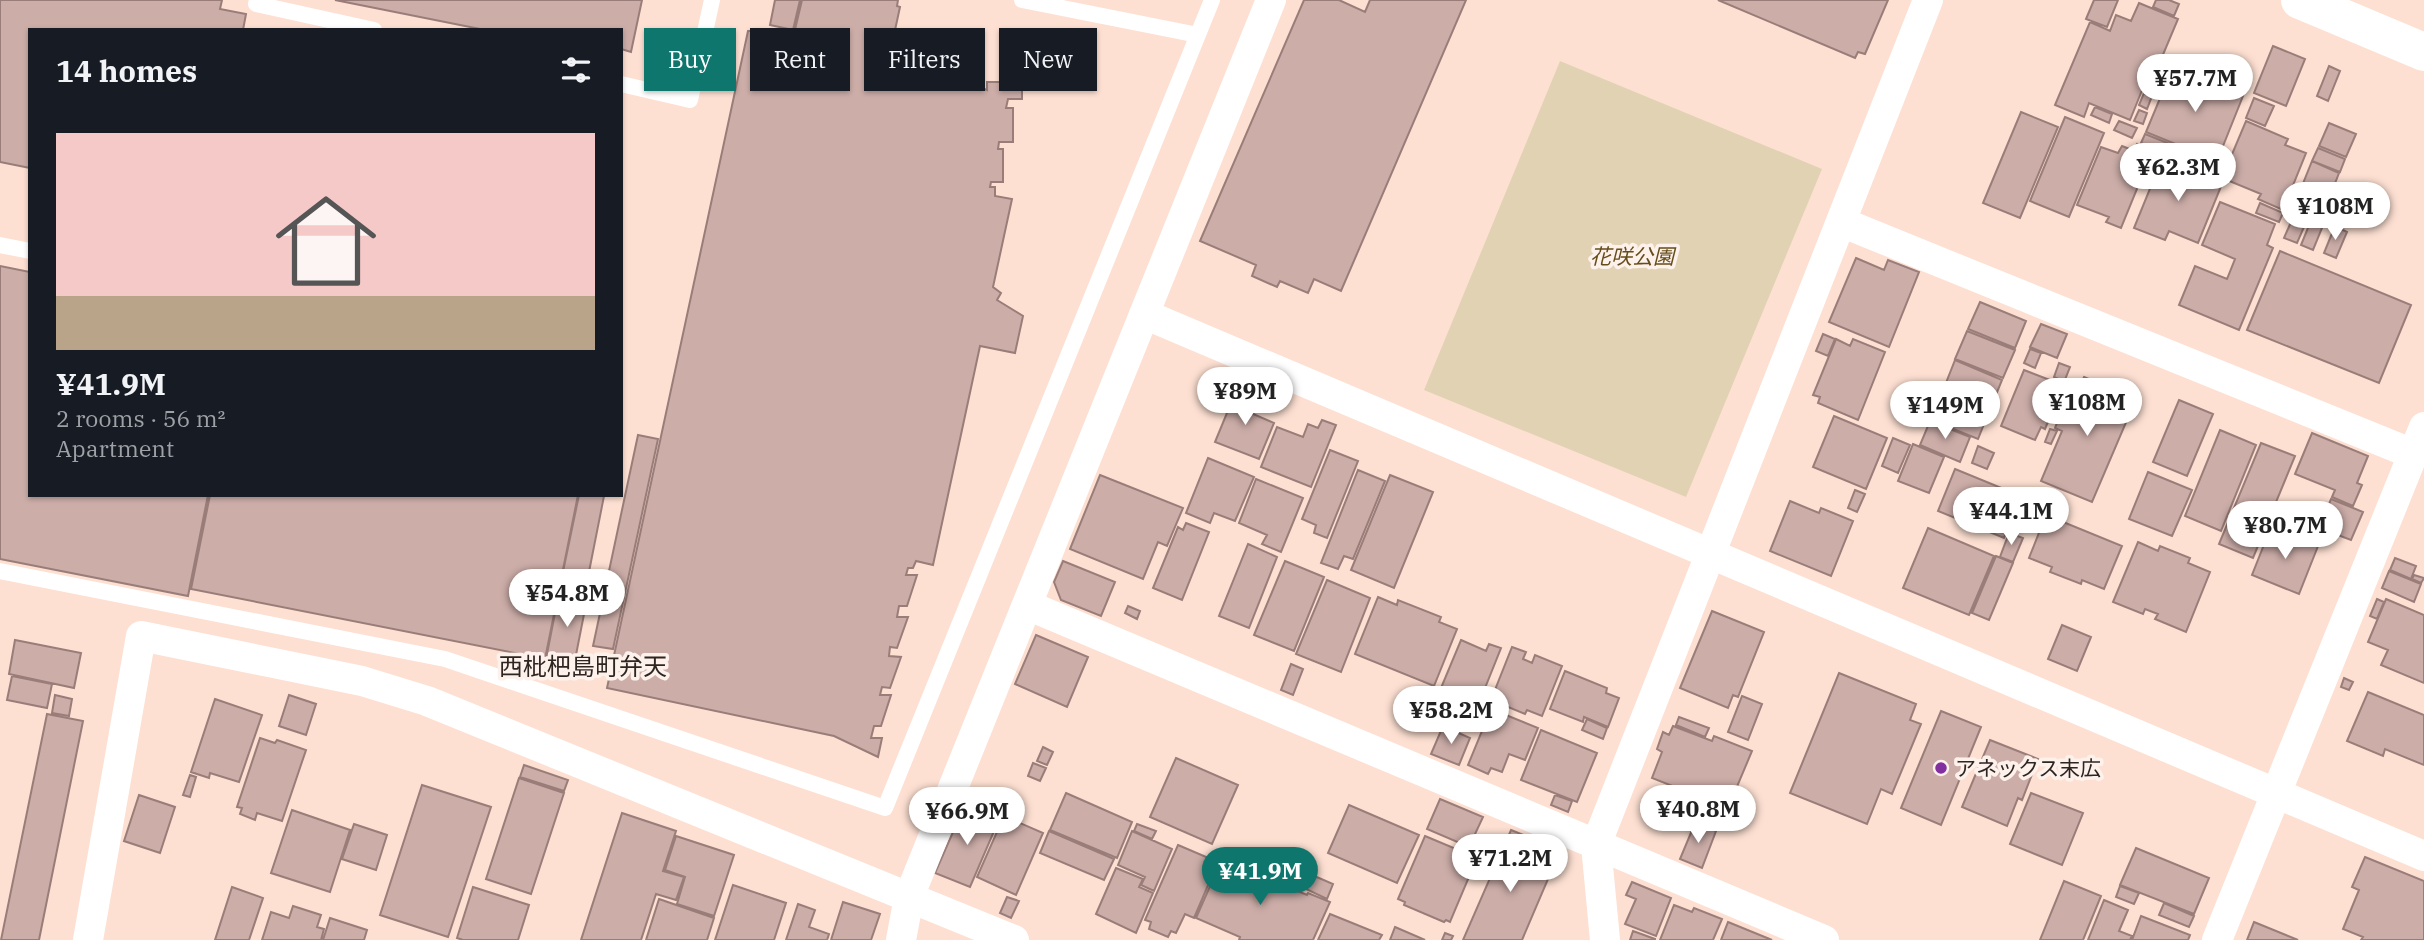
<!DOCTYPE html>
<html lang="en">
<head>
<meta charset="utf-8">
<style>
  body { margin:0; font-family:"IBM Plex Serif","Noto Sans JP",serif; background:#20242c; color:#f1f3f6; height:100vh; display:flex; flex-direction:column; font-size:26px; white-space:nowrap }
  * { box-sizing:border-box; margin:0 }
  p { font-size:23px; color:#9ea1a6 }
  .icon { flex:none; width:38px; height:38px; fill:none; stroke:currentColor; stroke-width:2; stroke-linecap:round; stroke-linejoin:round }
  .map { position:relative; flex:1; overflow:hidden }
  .details { position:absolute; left:28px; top:28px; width:595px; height:469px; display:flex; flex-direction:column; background:#171b24; border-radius:0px; box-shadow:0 2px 5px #0004 }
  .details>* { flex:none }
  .top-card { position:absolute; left:644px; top:28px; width:665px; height:63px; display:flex; gap:14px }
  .price { position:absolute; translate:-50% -60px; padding:0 16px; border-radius:24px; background:#fff; color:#222; font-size:23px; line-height:46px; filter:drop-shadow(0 2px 4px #0008) }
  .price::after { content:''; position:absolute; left:50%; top:42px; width:21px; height:16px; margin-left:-10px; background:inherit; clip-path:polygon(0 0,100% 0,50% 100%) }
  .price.active { background:#0f766e; color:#fff }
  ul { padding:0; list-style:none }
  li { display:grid; align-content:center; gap:14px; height:371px; padding:0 28px }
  li span { display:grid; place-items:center; height:217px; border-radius:0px; color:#555 }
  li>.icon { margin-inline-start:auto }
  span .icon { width:126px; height:126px; fill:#fffc; stroke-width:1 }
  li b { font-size:30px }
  h2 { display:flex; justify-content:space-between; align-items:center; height:84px; padding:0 28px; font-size:30px }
  .tag { padding:0 24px; border-radius:0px; background:#171b24; box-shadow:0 2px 5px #0004; font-size:24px; line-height:63px }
  .tag.active { background:#0f766e; color:#fff }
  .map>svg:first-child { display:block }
</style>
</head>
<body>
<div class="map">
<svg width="2424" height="940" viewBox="0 0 2424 940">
  <rect width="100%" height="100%" fill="#fde0d2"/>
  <path fill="#e2d2b4" d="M1560 61 1822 169 1686 497 1424 390Z"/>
  <path fill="#ccada8" stroke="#9a7d79" stroke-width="2" d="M0 0H222L220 9 246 14 243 30H30V168L0 162Z
    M335 0H642L631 52 621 49V30H485Z
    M775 0H800L793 30 770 25Z
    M802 0H898L897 6 900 7 889 58H899V71L906 72V65H942V80L947 81V76H982V88L987 90V82H1022V99H1008L1006 108H1013V142H999L998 149H1003V182H991L990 187H995V196L1012 199 993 287 1001 293 997 300 1023 316 1015 353 980 346 933 565 916 561 913 568H908L906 575H917L907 606H899L897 617H908L897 648 890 647 889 656 901 657 890 688 882 687 880 695H891L881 726H874L871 738H882L878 757 834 736 607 688 748 31H780V46L787 47V38H793Z
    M1304 0H1339L1365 12 1370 0H1466L1341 291 1314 279 1308 293 1280 281 1277 287 1252 276 1256 265 1200 241Z
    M1718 0H1888L1865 54 1858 52 1855 58Z
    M2094 0H2118L2107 27 2086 19Z
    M2156 0H2169L2179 4 2174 16 2153 7Z
    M2139 3 2178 19 2154 76 2149 73 2130 120 2089 103 2084 117 2055 105 2090 22 2110 31 2116 15 2131 21Z
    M2273 46 2305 59 2286 106 2254 93Z
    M2329 66 2340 71 2328 101 2317 96Z
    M2173 67 2243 96 2217 161 2146 132Z
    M2144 93 2152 96 2147 109 2139 105Z
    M2254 98 2274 106 2265 126 2246 118Z
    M2095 107 2112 114 2109 123 2091 115Z
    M2139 110 2147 113 2143 124 2134 121Z
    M2021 112 2058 127 2020 218 1983 203Z
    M2065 117 2104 133 2069 217 2030 201Z
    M2119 121 2137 128 2132 138 2114 130Z
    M2246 121 2288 139 2285 145 2306 153 2283 210 2258 199 2261 194 2222 178Z
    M2329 123 2356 134 2346 157 2319 146Z
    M2145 134 2185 150 2181 159 2141 143Z
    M2137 144 2145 147 2143 152 2134 149Z
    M2122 146 2150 157 2121 228 2106 222 2109 217 2077 205 2101 147 2118 153Z
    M2318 148 2345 159 2340 172 2312 161Z
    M2156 151 2162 154 2157 165 2151 163Z
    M2162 159 2222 184 2198 243 2169 231 2165 240 2134 228Z
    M2219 160 2225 163 2220 175 2213 172Z
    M2312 161 2339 173 2323 214 2311 209 2313 204 2306 201 2305 205 2296 201Z
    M2220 202 2275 224 2267 245 2273 248 2239 330 2179 305 2195 266 2227 279 2235 259 2202 245Z
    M2260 203 2283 213 2279 222 2256 213Z
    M2338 211 2350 216 2345 226 2334 221Z
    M2294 215 2307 220 2297 243 2284 238Z
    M2312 218 2324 223 2313 250 2301 245Z
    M2335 226 2347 232 2336 258 2324 253Z
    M2280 251 2411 305 2379 383 2247 330Z
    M1856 258 1884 270 1888 260 1919 272 1889 347 1829 322Z
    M0 266 30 272V495H208L188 596 0 559Z
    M1980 302 2026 321 2015 348 1968 329Z
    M2041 324 2067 334 2057 358 2030 347Z
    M1967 331 2015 350 2003 378 1955 359Z
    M1823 334 1835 339 1828 356 1816 351Z
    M1836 339 1850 346 1853 339 1885 352 1858 420 1818 403 1820 397 1813 395Z
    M2030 349 2041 353 2035 368 2024 363Z
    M1955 360 2002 380 1991 407 1944 388Z
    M2059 363 2070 367 2064 382 2054 377Z
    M2024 370 2063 385 2045 429 2041 427 2035 440 2001 426Z
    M2084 377 2136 399 2092 502 2041 481 2062 431 2055 428 2070 390 2077 393Z
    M1943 389 1990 409 1978 439 1931 420Z
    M1236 391 1259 400 1253 414 1274 423 1259 459 1215 442Z
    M2179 400 2213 414 2187 476 2153 462Z
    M1834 416 1887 438 1866 489 1813 467Z
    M1322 420 1336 425 1311 487 1261 467 1277 427 1303 437 1308 424 1318 428Z
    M1930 421 1970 437 1960 462 1920 445Z
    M2050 429 2057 431 2051 444 2045 442Z
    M2220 430 2256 445 2221 531 2185 516Z
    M2312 433 2368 456 2357 483 2362 485 2353 506 2332 497 2335 490 2295 474Z
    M638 435 658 439 613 649 593 646Z
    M1893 438 1910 445 1898 473 1882 466Z
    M2261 443 2295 456 2253 558 2219 544Z
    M1913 444 1944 457 1929 493 1898 481Z
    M1978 446 1994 453 1987 469 1972 463Z
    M1330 450 1358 461 1327 538 1314 533 1316 525 1302 519Z
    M1208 458 1254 477 1235 521 1214 513 1210 523 1186 513Z
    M1955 469 2021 496 2004 538 1938 511Z
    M1358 470 1385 481 1353 559 1344 556 1338 569 1321 563Z
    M2148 472 2192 490 2172 536 2129 519Z
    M1100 475 1183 508 1167 546 1158 542 1143 579 1070 549Z
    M1390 475 1433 492 1394 588 1351 570Z
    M1256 479 1303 498 1281 552 1262 544 1267 535 1239 523Z
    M1855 490 1865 494 1857 512 1848 508Z
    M210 495H578L545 659 191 589Z
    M579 495 604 496 585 592 560 586Z
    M2047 498 2058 503 2053 515 2042 511Z
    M2331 499 2363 512 2351 540 2319 528Z
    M1790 501 1819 513 1821 508 1853 521 1831 576 1770 551Z
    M2046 515 2122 546 2104 589 2082 580 2081 584 2050 572 2052 567 2029 558Z
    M2292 521 2308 528 2303 539 2277 529 2280 522 2290 526Z
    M1186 523 1209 532 1182 600 1153 588 1178 527 1183 530Z
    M2271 527 2318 546 2299 594 2252 575Z
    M1928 528 1994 556 1969 615 1903 588Z
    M2009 533 2023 538 2013 562 2000 557Z
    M2138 542 2158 551 2160 546 2190 558 2188 563 2210 572 2186 632 2155 619 2158 614 2145 609 2143 614 2113 602Z
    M1248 544 1277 557 1249 628 1219 616Z
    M1996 556 2013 563 1989 620 1972 613Z
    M2395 558 2416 566 2411 579 2390 570Z
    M1063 561 1115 582 1101 616 1061 600 1054 582Z
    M1285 561 1324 577 1294 651 1254 635Z
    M2389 571 2421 584 2414 602 2382 588Z
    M2414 575 2424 578 2421 583 2412 579Z
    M1327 580 1370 598 1341 672 1296 654Z
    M559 593 587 599 574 665 546 659Z
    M1378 597 1397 605 1398 600 1441 617 1439 622 1457 629 1434 686 1355 654Z
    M2377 599 2384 602 2377 619 2370 616Z
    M2386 599 2424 615V683L2381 665 2388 650 2368 642Z
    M1128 606 1140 611 1137 619 1125 613Z
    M1712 611 1764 632 1738 697 1733 695 1728 708 1680 688Z
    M2062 625 2091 637 2077 671 2048 659Z
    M1036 635 1088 657 1067 707 1015 684Z
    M15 640 81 653 74 688 9 674Z
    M1461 640 1486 651 1489 644 1501 648 1479 703 1441 688Z
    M1512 647 1526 652 1523 659 1532 663 1535 655 1562 666 1542 716 1527 710 1525 714 1491 700Z
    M1291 664 1303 669 1293 695 1281 690Z
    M1565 671 1607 688 1606 693 1619 698 1608 727 1584 717 1583 722 1550 709Z
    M1839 673 1916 704 1910 720 1921 724 1892 794 1881 789 1867 824 1790 793Z
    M12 676 52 684 47 708 7 700Z
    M2344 678 2353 682 2349 690 2341 687Z
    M2368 692 2424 715V765L2385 749 2383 756 2347 741Z
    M55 695 72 699 69 716 52 713Z
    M289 695 316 704 306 735 279 726Z
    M1742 696 1762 704 1748 740 1728 732Z
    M215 699 262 715 239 782 210 773 209 778 191 772Z
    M1491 709 1538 728 1525 760 1509 754 1502 772 1491 768 1488 774 1468 765Z
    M1941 711 1981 727 1941 825 1901 808Z
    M47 714 83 721 39 940H1Z
    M1679 717 1709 728 1705 737 1676 725Z
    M1587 719 1607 728 1603 739 1582 730Z
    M1443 726 1470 738 1459 765 1431 754Z
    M1673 726 1712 741 1714 736 1752 751 1728 808 1721 805 1718 812 1695 803 1698 796 1652 778 1662 752 1657 749 1663 732 1669 735Z
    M1541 730 1597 753 1577 802 1521 780Z
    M260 738 275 743 277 740 306 750 282 821 257 813 255 820 240 814 242 808 237 807Z
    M1990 740 2038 759 2022 800 2018 798 2007 826 1962 807Z
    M1043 747 1053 752 1047 765 1037 761Z
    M1176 758 1238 785 1212 844 1150 817Z
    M1033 763 1046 768 1040 781 1028 776Z
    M524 765 568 780 564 791 520 777Z
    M190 775 196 777 190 797 183 795Z
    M519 778 564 793 531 894 486 879Z
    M422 785 491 807 448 937 380 915Z
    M1066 793 1132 822 1117 858 1050 830Z
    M2031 793 2083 813 2062 865 2010 844Z
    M139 795 175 807 160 853 124 841Z
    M1555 795 1572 801 1568 812 1551 805Z
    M1440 799 1483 817 1469 847 1427 829Z
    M1349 805 1419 835 1397 883 1328 853Z
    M964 807 998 822 970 887 935 873Z
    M292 810 350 830 330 892 271 873Z
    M622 813 676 831 663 871 684 877 676 900 656 894 641 940H581Z
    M1004 816 1043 833 1016 895 977 877Z
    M1695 823 1716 831 1702 868 1680 859Z
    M354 824 387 835 376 870 342 859Z
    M1137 824 1156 831 1152 839 1134 831Z
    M1511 830 1536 840 1527 861 1551 872 1522 940H1463Z
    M1049 831 1114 859 1104 880 1040 853Z
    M1132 831 1172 849 1154 891 1141 885 1145 877 1118 865Z
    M676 836 734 855 714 916 677 904 685 877 665 870Z
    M1425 836 1468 854 1465 861 1474 865 1450 922 1446 920 1444 922 1404 905 1405 902 1398 899Z
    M1178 845 1218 862 1194 918 1185 914 1176 933 1171 931 1168 937 1149 929 1151 922 1145 920Z
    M2136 848 2209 878 2194 914 2120 885Z
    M2365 857 2424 881V940H2361L2363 937 2343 929 2359 890 2352 887Z
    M1222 859 1307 895 1308 893 1330 902 1313 940H1239L1240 937 1196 918Z
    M1116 868 1143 879 1139 887 1153 893 1136 933 1096 914Z
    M1312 875 1333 884 1327 899 1306 889Z
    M2064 881 2101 896 2083 940H2040Z
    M1632 882 1671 898 1656 936 1625 924 1636 899 1626 895Z
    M733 885 786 903 774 940H715Z
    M2120 886 2139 893 2134 904 2116 897Z
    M232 887 263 898 249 940H215Z
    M473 887 529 905 518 940H463L457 938Z
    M1007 897 1019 901 1011 918 1000 913Z
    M659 899 714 918 707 940H646Z
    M2104 900 2128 910 2119 931 2132 936 2130 940H2088Z
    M843 902 880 914 871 940H831Z
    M2164 903 2194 916 2189 927 2159 915Z
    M798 904 815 910 809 927 829 934 827 940H786Z
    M1674 905 1692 912 1694 908 1722 919 1713 940H1660Z
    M293 906 321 915 317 927 324 929 321 940H262L271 912 289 918Z
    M1330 914 1382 935 1379 940H1318Z
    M2141 916 2190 935 2188 940H2132Z
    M330 918 367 930 364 940H323Z
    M1728 922 1772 940H1721Z
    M2254 922 2298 940H2247Z
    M1395 927 1425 940H1390Z
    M1633 931 1655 939V940H1630Z
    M1445 933 1453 936 1451 940H1442Z"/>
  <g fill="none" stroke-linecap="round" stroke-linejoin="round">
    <path stroke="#fff" stroke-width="16" d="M257 0 256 4 374 30
      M1022 0 1198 35
      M621 84 690 100 712 0
      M0 245 30 251
      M0 571 445 659 885 808 1212 0"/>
    <path stroke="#fff" stroke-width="30" d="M1841 222 2413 454
      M1144 314 2424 856
      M1027 605 1824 940
      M88 940 141 636 362 681 427 701 1014 940
      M901 940 909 897 1271 0
      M1605 940 1596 845 1928 0
      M2217 940 2424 427"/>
    <path stroke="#fff" stroke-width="38" d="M2300 0 2424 52"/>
  </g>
  <circle fill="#82309f" stroke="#fdf1ec" stroke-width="2.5" cx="1941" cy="768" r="7"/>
  <g text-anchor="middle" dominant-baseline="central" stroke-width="7" stroke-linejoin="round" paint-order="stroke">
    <g font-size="21" font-style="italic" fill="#654d1a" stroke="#fdf1ec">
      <text x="1632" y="256">花咲公園</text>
    </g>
    <g font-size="21" fill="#2f2520" stroke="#fdf1ec" text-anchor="start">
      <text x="1955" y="768">アネックス末広</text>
    </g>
    <g font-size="24" fill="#2f2520" stroke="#fdf1ec">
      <text x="583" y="666">西枇杷島町弁天</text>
    </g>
  </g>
</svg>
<b class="price" style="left:2195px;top:114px">¥57.7M</b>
<b class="price" style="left:2178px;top:203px">¥62.3M</b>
<b class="price" style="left:2335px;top:242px">¥108M</b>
<b class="price" style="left:1245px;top:427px">¥89M</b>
<b class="price" style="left:2087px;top:438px">¥108M</b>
<b class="price" style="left:1945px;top:441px">¥149M</b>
<b class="price" style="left:2011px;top:547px">¥44.1M</b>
<b class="price" style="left:2285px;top:561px">¥80.7M</b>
<b class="price" style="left:567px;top:629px">¥54.8M</b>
<b class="price" style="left:1451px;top:746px">¥58.2M</b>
<b class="price" style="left:1698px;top:845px">¥40.8M</b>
<b class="price" style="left:967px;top:847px">¥66.9M</b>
<b class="price" style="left:1510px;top:894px">¥71.2M</b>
<b class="price active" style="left:1260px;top:907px">¥41.9M</b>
<div class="top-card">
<a class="tag active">Buy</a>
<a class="tag">Rent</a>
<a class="tag">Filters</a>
<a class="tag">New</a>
</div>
<section class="details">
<h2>14 homes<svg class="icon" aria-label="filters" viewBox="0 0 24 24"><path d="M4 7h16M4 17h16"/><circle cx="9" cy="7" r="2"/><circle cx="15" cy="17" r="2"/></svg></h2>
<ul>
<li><span style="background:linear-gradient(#f6c9c9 75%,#b9a48a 0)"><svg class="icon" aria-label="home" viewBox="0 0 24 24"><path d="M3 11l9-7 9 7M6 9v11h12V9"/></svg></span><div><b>¥41.9M</b><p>2 rooms · 56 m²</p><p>Apartment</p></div></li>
</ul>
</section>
</div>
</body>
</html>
